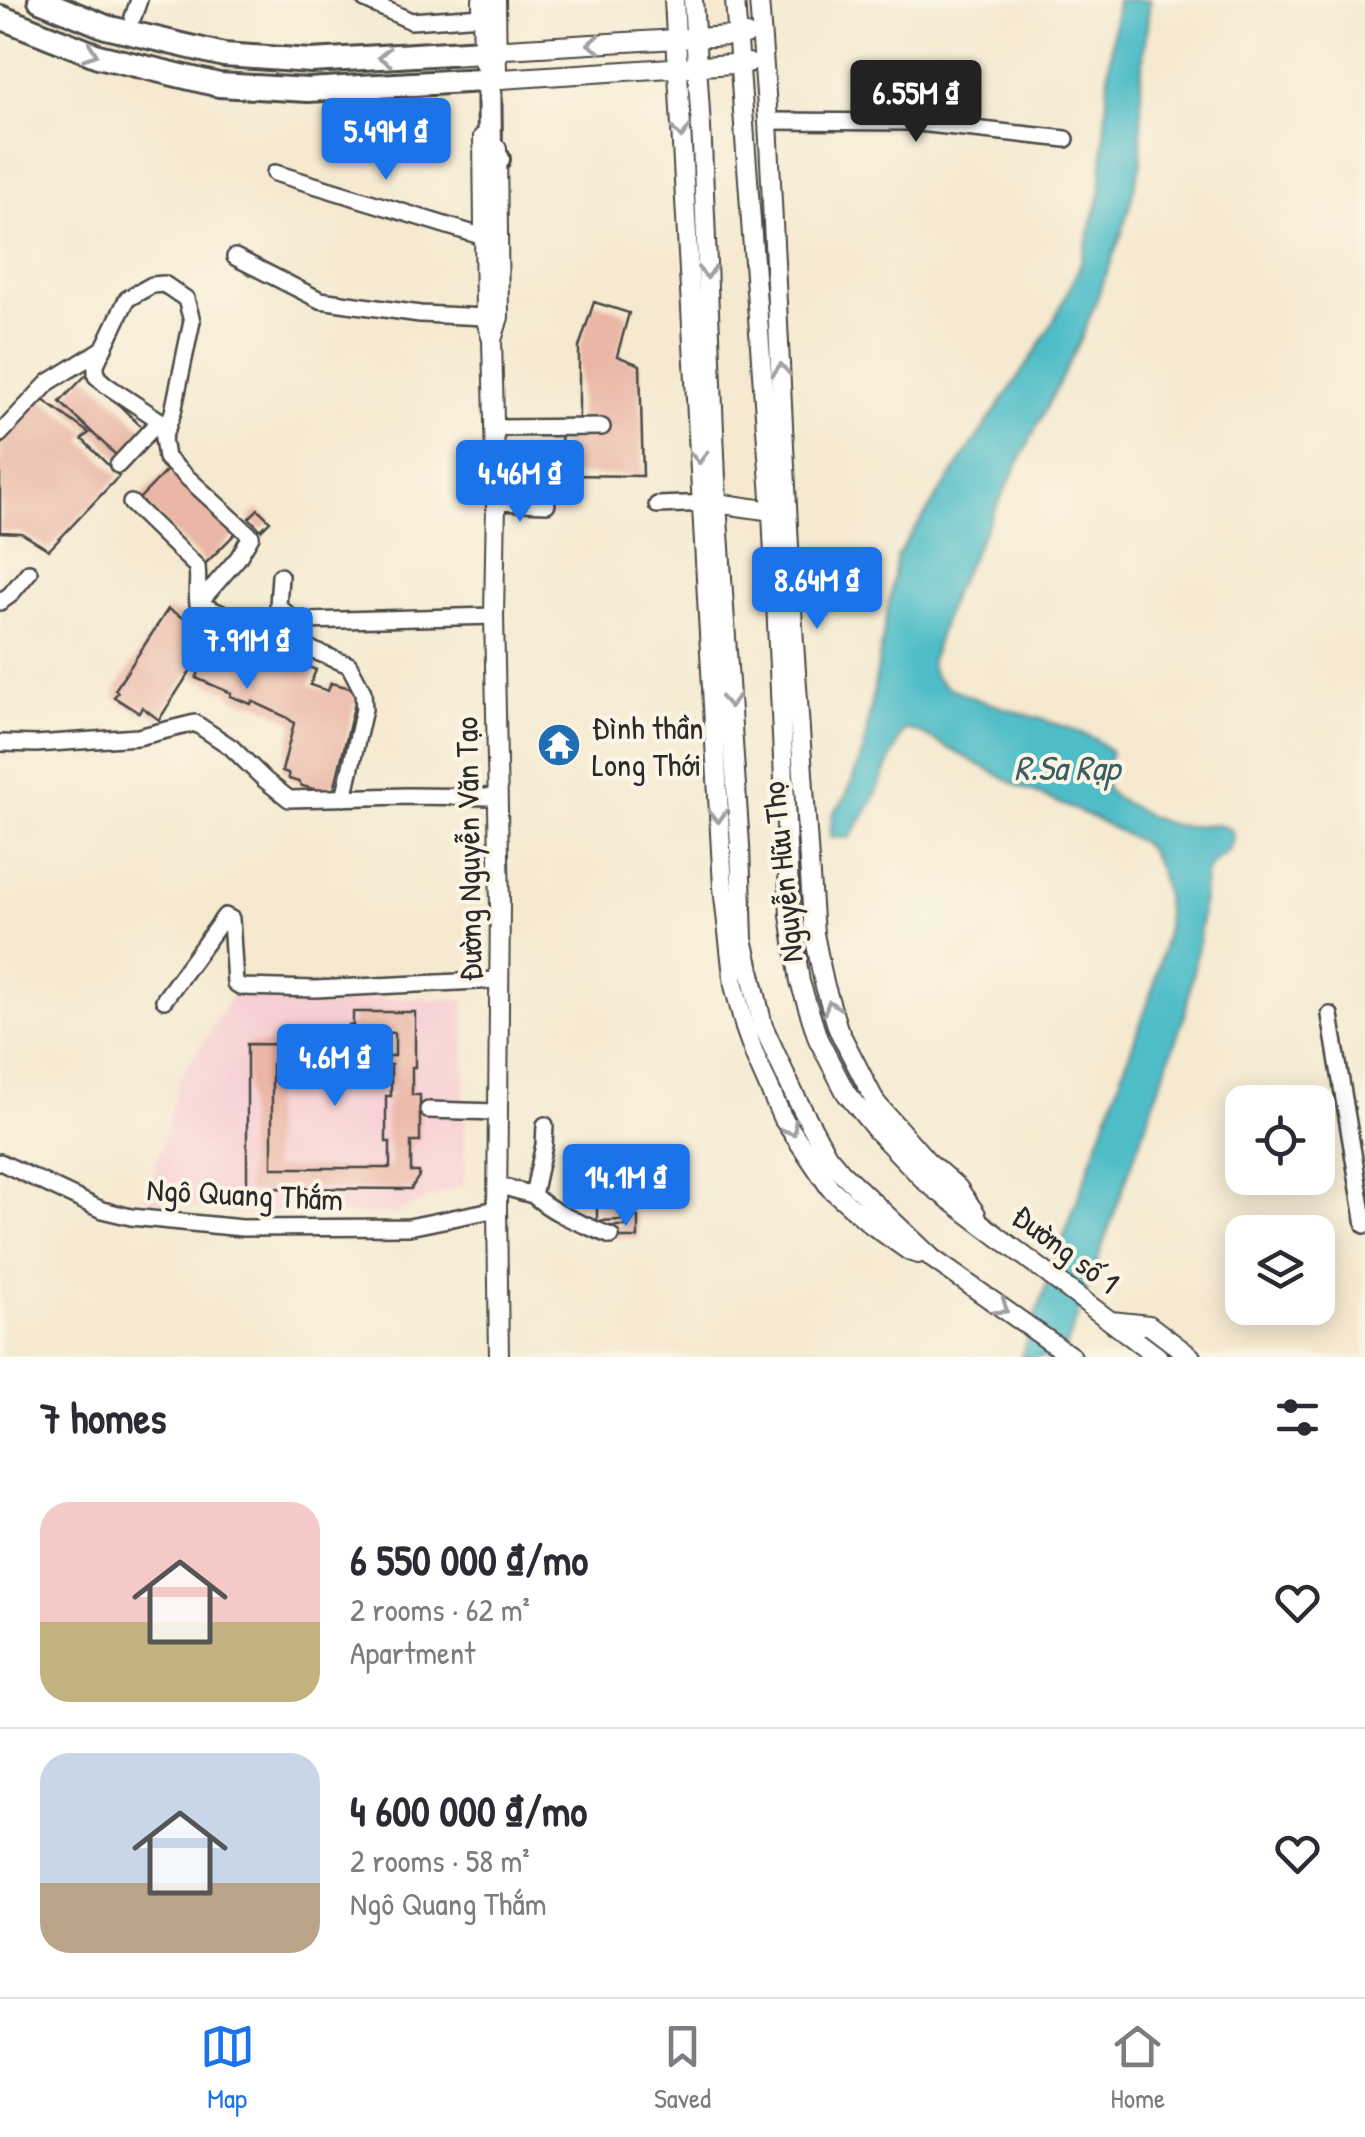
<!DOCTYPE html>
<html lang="en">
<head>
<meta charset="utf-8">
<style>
  body { margin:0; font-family:"Patrick Hand",sans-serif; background:#f7f7f7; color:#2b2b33; height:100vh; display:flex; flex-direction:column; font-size:38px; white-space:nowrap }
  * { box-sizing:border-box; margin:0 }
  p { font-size:32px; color:#7c7c81 }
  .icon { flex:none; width:55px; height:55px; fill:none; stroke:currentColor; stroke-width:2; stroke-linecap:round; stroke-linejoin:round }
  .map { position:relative; height:1357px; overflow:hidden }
  .sheet { display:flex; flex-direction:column; background:#fff; flex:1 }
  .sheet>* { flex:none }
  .tools { position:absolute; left:1225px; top:1085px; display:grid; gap:20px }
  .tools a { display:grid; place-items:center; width:110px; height:110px; border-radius:20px; background:#fff; box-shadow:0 5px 25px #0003; font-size:50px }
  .price { position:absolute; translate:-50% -85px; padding:0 22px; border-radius:10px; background:#1a73e8; color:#fff; font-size:32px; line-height:65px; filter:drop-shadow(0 2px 5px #0008) }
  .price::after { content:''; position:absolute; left:50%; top:60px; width:30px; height:22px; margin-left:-15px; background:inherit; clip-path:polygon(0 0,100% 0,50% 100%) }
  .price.selected { background:#222; color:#fff }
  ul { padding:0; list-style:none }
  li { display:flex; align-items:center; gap:30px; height:250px; padding:0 40px }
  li+li { border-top:2px solid #e1e1e2 }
  li span { display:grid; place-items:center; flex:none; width:280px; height:200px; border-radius:30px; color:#555 }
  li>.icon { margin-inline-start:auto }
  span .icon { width:120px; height:120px; fill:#fffc; stroke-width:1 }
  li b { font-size:42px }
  h2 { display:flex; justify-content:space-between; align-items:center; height:120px; padding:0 40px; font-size:42px }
  .tabs { display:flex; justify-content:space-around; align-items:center; height:140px; border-top:2px solid #e1e1e2; background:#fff; font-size:28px; color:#7c7c81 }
  .tabs a { display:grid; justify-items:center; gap:5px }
  .tabs .selected { color:#1a73e8 }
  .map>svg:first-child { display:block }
</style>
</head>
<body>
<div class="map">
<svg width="1365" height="1357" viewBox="0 0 1365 1357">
  <rect width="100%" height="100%" fill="#fcf5e5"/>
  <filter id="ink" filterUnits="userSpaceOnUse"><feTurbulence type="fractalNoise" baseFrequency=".01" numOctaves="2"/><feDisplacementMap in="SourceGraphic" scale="20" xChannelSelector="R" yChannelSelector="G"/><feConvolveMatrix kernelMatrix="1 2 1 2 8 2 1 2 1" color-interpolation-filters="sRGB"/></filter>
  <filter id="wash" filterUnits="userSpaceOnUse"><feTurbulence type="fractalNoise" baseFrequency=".0048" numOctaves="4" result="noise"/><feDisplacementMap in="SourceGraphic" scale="40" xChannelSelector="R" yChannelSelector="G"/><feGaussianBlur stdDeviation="2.25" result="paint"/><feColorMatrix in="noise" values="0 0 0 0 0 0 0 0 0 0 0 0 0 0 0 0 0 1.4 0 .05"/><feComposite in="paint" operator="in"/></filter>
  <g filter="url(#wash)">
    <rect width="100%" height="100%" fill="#f5e9d0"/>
    <path fill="#f7cfd3" d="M233 994 465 1000V1183L396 1214H241L146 1201 179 1080Z"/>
    <path fill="#4fbdc8" stroke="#3d747a" stroke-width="2.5" d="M1117 0H1150L1141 75V162L1122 233 1081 339 951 597 930 664 935 677 947 687 976 699 1069 728 1095 739 1111 752 1104 776 1107 791C1128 806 1156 824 1182 826 1202 828 1211 819 1231 830L1233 839 1229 850 1211 865 1205 876 1199 940 1185 1014 1071 1334 1062 1357H1021L1154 985 1167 928 1165 894 1158 867 1149 850 1140 842 1087 815 1019 786 922 734 906 729 902 733 872 803 850 838 830 837 833 813 842 803 849 789 863 752 897 556 1038 348 1054 320 1079 268 1100 195 1109 69Z"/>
    <g id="blocks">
      <path fill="#eab6a6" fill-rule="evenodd" d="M594 302 629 313 617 356 640 365 643 476 564 475 560 424H579V347Z
        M87 374 146 431 119 458 60 402Z
        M39 397 89 433 82 439 119 476 49 550 21 533 0 532V447Z
        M169 468 236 533 205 564 139 499Z
        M258 509 270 521 261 530 249 518Z
        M168 609 192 623 187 631 204 637 210 624 316 670 310 685 328 691 331 683 358 690 333 794 302 786 299 782 289 779 288 773 282 771 294 723 286 717 252 701 251 704 230 696 231 693 196 678 205 659 200 656 159 720 142 707 139 713 114 697 118 692 115 690Z
        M569 735V754H550L549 736Z
        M353 1012H415V1067H412V1095H420V1142H411V1172H419V1176L411 1189 267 1188V1192L247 1191V1044L339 1045 340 1030H350L349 1025 353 1026ZM360 1032 395 1033V1056H388L387 1059H360ZM272 1064 391 1065V1096H386V1142H390V1168H272Z
        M611 1154H644V1185L633 1186 632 1168 611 1169Z
        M597 1170H622V1220L597 1221Z
        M626 1217H638V1238H611V1226H626Z"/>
    </g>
  </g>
  <g filter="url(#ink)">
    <use href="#blocks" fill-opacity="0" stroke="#494844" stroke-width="2.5"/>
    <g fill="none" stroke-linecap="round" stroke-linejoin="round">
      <g stroke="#494844" stroke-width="20">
        <path id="minor" d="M365 0 411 21 482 16
          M133 17 139 0
          M768 121 909 122 1066 139
          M275 173 484 237
          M235 257 320 300 420 314 485 317
          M168 426 106 385 96 376V364L127 299 152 285 164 284 186 299 192 321 173 412 163 438 166 458 251 536 238 558 198 604
          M493 428 602 427
          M0 434 49 382 103 349
          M118 465 159 421
          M496 502 547 504
          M131 503 197 567C199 580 196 591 198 604L349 665 363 692 364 709 344 798
          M657 505 713 503
          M280 576 278 606 293 619 303 621 494 616
          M0 602 10 595 29 572
          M0 743 36 744 138 737 195 723 231 747 265 780 289 799 407 796 498 797
          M164 1000 225 916 231 919 235 983 241 987 315 989 499 980
          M1330 1015 1365 1225
          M428 1110 498 1112
          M0 1162 102 1210 131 1217 242 1228 409 1227 497 1209
          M497 1185 533 1195 544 1145 545 1125
          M533 1195C555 1215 583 1224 611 1236"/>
      </g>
      <g stroke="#494844" stroke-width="22">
        <path id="major" d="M482 0 483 61
          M496 0 497 73
          M674 0 723 887 734 985 745 1028 755 1056 782 1117 830 1188 872 1225 909 1251 918 1254
          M693 0 702 144 717 503 740 846 743 939 763 1026 794 1094 827 1155 842 1173 933 1259 1072 1357
          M735 0 772 511 790 915 800 982 818 1039 846 1093 878 1132 926 1182 1158 1357
          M759 0 768 121 793 628 814 934 824 983 838 1029 876 1103 926 1160 958 1188 976 1214
          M488 50 746 35
          M485 80 748 63
          M483 137 485 317 492 340
          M497 149 499 317 492 340 496 502 494 616 500 905 497 1209 499 1357
          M717 503 772 511
          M1111 1321 1149 1325 1191 1357"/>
      </g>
      <g stroke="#494844" stroke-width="28">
        <path id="highway" d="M40 0 106 27 224 55 311 61 483 51 489 59 490 152 498 159
          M0 17 98 56 219 85 308 90 483 80"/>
      </g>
      <use href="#minor" stroke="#fff" stroke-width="15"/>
      <use href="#major" stroke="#fff" stroke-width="18"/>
      <use href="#highway" stroke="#fff" stroke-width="22"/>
    </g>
    <defs><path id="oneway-chevron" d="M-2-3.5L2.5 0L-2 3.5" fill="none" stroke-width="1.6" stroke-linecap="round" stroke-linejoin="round" transform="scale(2.5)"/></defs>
    <g stroke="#a0a0a0">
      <use href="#oneway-chevron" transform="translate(594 44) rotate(176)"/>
      <use href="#oneway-chevron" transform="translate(91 53) rotate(20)"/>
      <use href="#oneway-chevron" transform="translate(385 57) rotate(177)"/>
      <use href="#oneway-chevron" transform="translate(681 132) rotate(87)"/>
      <use href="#oneway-chevron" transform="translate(707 272) rotate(87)"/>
      <use href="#oneway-chevron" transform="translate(781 370) rotate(-93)"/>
      <use href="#oneway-chevron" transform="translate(699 457) rotate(88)"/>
      <use href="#oneway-chevron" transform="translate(730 701) rotate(86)"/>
      <use href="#oneway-chevron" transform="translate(718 816) rotate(87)"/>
      <use href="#oneway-chevron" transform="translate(831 1007) rotate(-107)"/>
      <use href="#oneway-chevron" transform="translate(791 1129) rotate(57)"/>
      <use href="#oneway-chevron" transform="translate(1002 1308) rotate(35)"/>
    </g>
  </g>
  <defs>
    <g id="temple-disc" transform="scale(2.25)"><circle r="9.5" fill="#1f6fb2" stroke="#fcf5e5"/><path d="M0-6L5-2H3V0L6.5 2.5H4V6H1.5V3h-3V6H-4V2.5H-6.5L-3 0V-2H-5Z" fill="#fff"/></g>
  </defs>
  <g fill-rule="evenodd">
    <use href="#temple-disc" x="559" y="745"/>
  </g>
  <g text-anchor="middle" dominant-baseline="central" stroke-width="8" stroke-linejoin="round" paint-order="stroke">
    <g font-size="32" fill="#2b2b2b" stroke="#fcf5e5" text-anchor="start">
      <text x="592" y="727">Đình thần<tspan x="592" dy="37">Long Thới</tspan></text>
    </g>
    <g font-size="32" fill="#2b2b2b" stroke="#fcf5e5">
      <text transform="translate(468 849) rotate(-91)">Đường Nguyễn Văn Tạo</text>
      <text transform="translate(782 872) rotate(-96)">Nguyễn Hữu Thọ</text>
      <text transform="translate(245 1194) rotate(3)">Ngô Quang Thắm</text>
      <text transform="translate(1066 1249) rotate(37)">Đường số 1</text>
    </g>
    <g font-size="35" font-style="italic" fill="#385e62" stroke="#fcf5e5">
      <text x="1067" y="767">R.Sa Rạp</text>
    </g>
  </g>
</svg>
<div class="tools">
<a><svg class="icon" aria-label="locate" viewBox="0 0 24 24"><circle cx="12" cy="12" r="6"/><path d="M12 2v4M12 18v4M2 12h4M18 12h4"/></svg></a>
<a><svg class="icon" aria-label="layers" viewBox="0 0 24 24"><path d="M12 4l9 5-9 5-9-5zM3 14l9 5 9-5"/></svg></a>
</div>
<b class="price selected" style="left:916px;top:145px">6.55M ₫</b>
<b class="price" style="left:386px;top:183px">5.49M ₫</b>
<b class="price" style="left:520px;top:525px">4.46M ₫</b>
<b class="price" style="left:817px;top:632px">8.64M ₫</b>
<b class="price" style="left:247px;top:692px">7.91M ₫</b>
<b class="price" style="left:335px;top:1109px">4.6M ₫</b>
<b class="price" style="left:626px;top:1229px">14.1M ₫</b>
</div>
<section class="sheet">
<h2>7 homes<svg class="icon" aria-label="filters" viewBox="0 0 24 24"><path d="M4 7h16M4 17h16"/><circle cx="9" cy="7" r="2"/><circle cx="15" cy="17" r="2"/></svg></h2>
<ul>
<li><span style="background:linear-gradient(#f6c9c9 60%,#c2b280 0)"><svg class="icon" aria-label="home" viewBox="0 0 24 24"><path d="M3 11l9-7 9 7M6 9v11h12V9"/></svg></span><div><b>6 550 000 ₫/mo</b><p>2 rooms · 62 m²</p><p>Apartment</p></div><svg class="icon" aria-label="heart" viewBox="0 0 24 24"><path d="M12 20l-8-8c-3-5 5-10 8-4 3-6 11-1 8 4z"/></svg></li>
<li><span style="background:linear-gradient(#c9d6e8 65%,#b9a48a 0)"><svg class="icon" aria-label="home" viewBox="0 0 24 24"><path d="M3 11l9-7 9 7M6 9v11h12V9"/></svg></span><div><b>4 600 000 ₫/mo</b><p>2 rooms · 58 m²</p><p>Ngô Quang Thắm</p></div><svg class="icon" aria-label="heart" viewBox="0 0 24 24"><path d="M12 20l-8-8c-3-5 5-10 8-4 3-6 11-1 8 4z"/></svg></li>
</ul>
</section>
<nav class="tabs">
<a class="selected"><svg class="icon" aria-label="map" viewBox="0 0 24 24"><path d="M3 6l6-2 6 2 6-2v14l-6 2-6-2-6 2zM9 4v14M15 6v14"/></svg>Map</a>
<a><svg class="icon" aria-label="saved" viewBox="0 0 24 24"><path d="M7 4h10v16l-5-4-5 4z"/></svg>Saved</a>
<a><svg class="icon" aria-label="home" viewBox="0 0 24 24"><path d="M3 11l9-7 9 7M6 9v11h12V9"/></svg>Home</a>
</nav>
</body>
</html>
